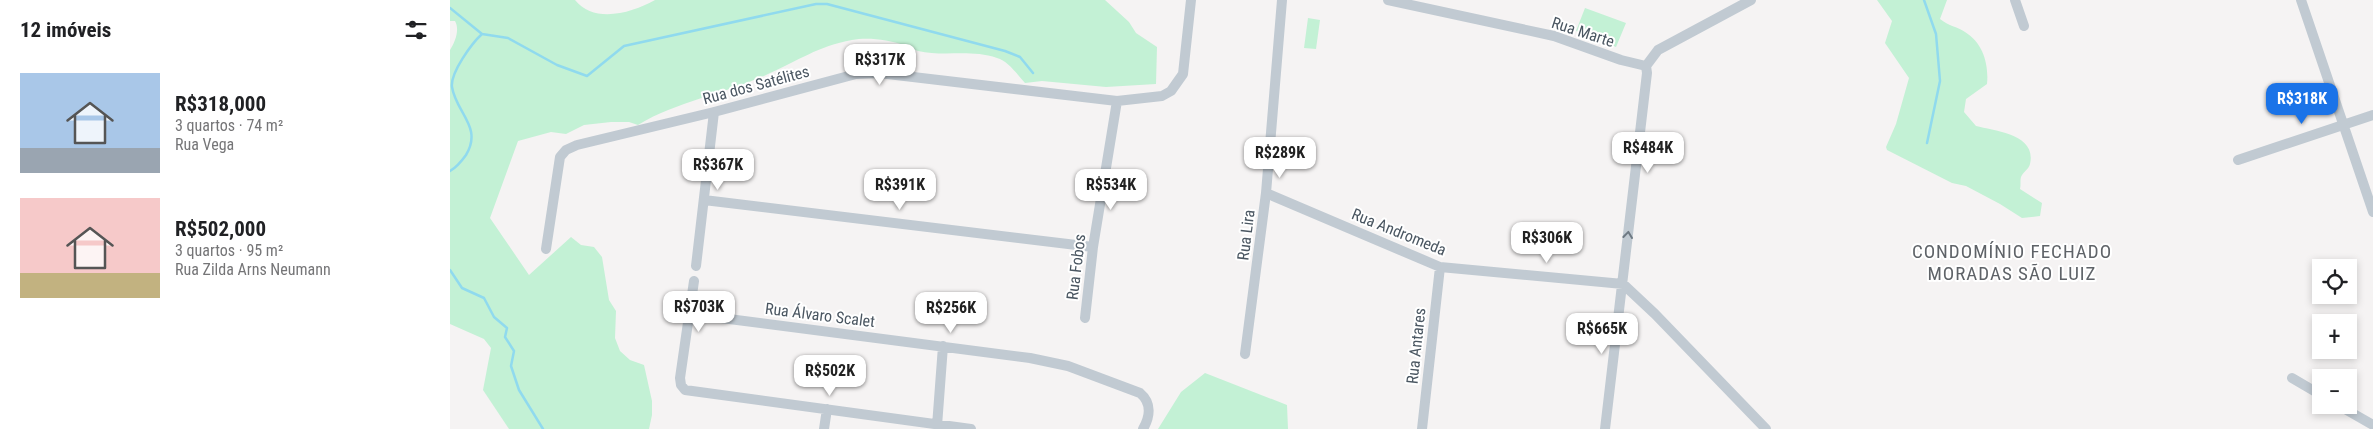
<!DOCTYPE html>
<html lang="pt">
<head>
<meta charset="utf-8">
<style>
  body { margin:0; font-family:"Roboto Condensed",sans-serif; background:#f6f6f6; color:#202124; height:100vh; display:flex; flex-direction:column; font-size:19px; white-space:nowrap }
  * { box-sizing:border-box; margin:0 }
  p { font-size:16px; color:#757577 }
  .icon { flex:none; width:28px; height:28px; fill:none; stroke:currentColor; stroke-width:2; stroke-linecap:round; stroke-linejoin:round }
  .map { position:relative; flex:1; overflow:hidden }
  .side { display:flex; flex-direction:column; background:#fff; width:450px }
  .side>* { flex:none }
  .controls { position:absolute; left:1862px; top:259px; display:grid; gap:10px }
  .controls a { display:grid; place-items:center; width:45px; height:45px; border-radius:0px; background:#fff; box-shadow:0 2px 8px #0003; font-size:25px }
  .price { position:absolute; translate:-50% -42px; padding:0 11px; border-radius:10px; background:#fff; color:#222; font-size:16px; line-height:32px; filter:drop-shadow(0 1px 2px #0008) }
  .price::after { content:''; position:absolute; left:50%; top:30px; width:15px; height:11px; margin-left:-8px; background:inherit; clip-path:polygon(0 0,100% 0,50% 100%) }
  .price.current { background:#1a73e8; color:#fff }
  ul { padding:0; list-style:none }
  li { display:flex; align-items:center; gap:15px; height:125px; padding:0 20px }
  li span { display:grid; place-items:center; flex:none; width:140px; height:100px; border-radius:0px; color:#555 }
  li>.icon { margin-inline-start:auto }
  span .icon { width:60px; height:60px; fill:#fffc; stroke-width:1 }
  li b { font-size:21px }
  h2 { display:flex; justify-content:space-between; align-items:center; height:60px; padding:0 20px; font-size:21px }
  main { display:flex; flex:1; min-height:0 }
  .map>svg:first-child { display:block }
</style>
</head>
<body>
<main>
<section class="side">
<h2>12 imóveis<svg class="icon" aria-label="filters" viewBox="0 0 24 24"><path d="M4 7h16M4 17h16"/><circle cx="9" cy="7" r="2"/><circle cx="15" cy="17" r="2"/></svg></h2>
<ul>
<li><span style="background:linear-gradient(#a9c7e8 75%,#9aa5b1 0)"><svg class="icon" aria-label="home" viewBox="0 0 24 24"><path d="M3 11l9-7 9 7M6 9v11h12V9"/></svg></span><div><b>R$318,000</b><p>3 quartos · 74 m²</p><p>Rua Vega</p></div></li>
<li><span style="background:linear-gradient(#f6c9c9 75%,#c2b280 0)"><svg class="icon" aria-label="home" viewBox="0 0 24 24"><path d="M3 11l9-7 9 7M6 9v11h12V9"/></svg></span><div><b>R$502,000</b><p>3 quartos · 95 m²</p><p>Rua Zilda Arns Neumann</p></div></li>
</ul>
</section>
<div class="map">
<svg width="1923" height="429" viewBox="0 0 1923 429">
  <rect width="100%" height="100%" fill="#f5f3f3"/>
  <path fill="#c3f1d5" d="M0 0H125C144 24 182 13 205 0H655L679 22 686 33 707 47 706 84 656 87 592 81 575 83C567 74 558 61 547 58 521 49 494 57 468 51 463 50 459 46 454 45 439 40 418 37 402 40 368 46 348 61 318 74 276 94 228 101 188 125L179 122H161L134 125 116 134 101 132 68 141 40 218 79 275 121 237 131 245 144 247 152 257 159 300 166 311 165 338 170 351 180 360 194 365 202 401V415L199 429H59L33 390 41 348 34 339 0 324V50C5 42 10 30 5 21H0Z
    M1427 0H1497L1490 19C1500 27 1506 26 1515 32 1533 43 1539 64 1537 84L1516 99 1514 112 1526 126C1545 131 1587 134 1580 164 1579 169 1573 172 1571 177 1570 180 1571 185 1570 189L1592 203 1590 216 1572 218 1550 204 1516 186 1502 183 1437 150 1436 147 1446 124 1459 78 1435 43 1442 21Z
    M1135 8 1176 23 1166 47 1126 31Z
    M858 18 870 20 866 49 854 48Z
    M755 373 837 405 838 429H708L731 392Z"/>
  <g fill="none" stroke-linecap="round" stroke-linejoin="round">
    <path stroke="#90daee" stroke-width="2.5" d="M1474 0 1486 34 1490 81 1477 143
      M0 8 32 34 58 38 107 65 137 76 174 46 366 4H377L555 51 570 57 583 73
      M0 171C7 167 11 162 16 155 33 127 6 113 2 87 0 73 22 43 32 34
      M0 270 12 288 34 298 44 317 57 328 55 337 64 351 61 366 69 390 93 429"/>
    <path stroke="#c1cad2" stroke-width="10" d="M938 0 1104 36 1171 60 1196 66
      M1565 0 1574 26
      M1851 0 1923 212
      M1196 66 1208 50 1301 0
      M1788 160 1923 115
      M816 193 990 267 1173 284 1205 314 1316 429
      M254 200 643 247
      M96 249 110 157 116 150 127 145 264 112 406 74 429 73 667 101 712 96 721 91 733 74 741 0
      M246 266 264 112
      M244 281 230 378 231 385 235 390 521 429
      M240 314 580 358 618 366 690 393C702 403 700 417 693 429
      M635 318 643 247 667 101
      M795 354 816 193 832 0
      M1842 378 1871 395
      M1888 405 1923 425
      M487 426 493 346
      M374 429 377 409
      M972 429 990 267
      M1155 429 1197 73 1196 66"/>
  </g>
  <defs><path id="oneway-chevron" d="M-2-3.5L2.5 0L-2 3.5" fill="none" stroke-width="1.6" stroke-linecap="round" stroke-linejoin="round" transform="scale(1.25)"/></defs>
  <use stroke="#6e7983" href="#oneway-chevron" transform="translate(1178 235) rotate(-83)"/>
  <g text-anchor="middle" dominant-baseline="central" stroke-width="4" stroke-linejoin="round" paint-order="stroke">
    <g font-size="16" fill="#4a5661" stroke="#fff">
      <text transform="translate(1133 32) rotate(18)">Rua Marte</text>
      <text transform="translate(306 85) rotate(-15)">Rua dos Satélites</text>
      <text transform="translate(949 232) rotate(22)">Rua Andromeda</text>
      <text transform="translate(796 235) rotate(-83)">Rua Lira</text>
      <text transform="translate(626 267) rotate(-83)">Rua Fobos</text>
      <text transform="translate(370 315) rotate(7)">Rua Álvaro Scalet</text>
      <text transform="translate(966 346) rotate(-84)">Rua Antares</text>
    </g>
    <g font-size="19" letter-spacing="1" fill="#5f6368" stroke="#fff">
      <text x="1562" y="251">CONDOMÍNIO FECHADO<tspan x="1562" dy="22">MORADAS SÃO LUIZ</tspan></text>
    </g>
  </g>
</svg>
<div class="controls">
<a><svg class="icon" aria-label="locate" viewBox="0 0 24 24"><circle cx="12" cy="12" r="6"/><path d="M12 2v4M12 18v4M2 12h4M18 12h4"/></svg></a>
<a>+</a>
<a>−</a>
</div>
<b class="price" style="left:430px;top:86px">R$317K</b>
<b class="price current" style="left:1852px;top:125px">R$318K</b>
<b class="price" style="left:1198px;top:174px">R$484K</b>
<b class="price" style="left:830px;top:179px">R$289K</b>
<b class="price" style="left:268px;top:191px">R$367K</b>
<b class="price" style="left:450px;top:211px">R$391K</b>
<b class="price" style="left:661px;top:211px">R$534K</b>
<b class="price" style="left:1097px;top:264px">R$306K</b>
<b class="price" style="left:249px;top:333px">R$703K</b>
<b class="price" style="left:501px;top:334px">R$256K</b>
<b class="price" style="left:1152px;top:355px">R$665K</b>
<b class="price" style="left:380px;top:397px">R$502K</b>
</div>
</main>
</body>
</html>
